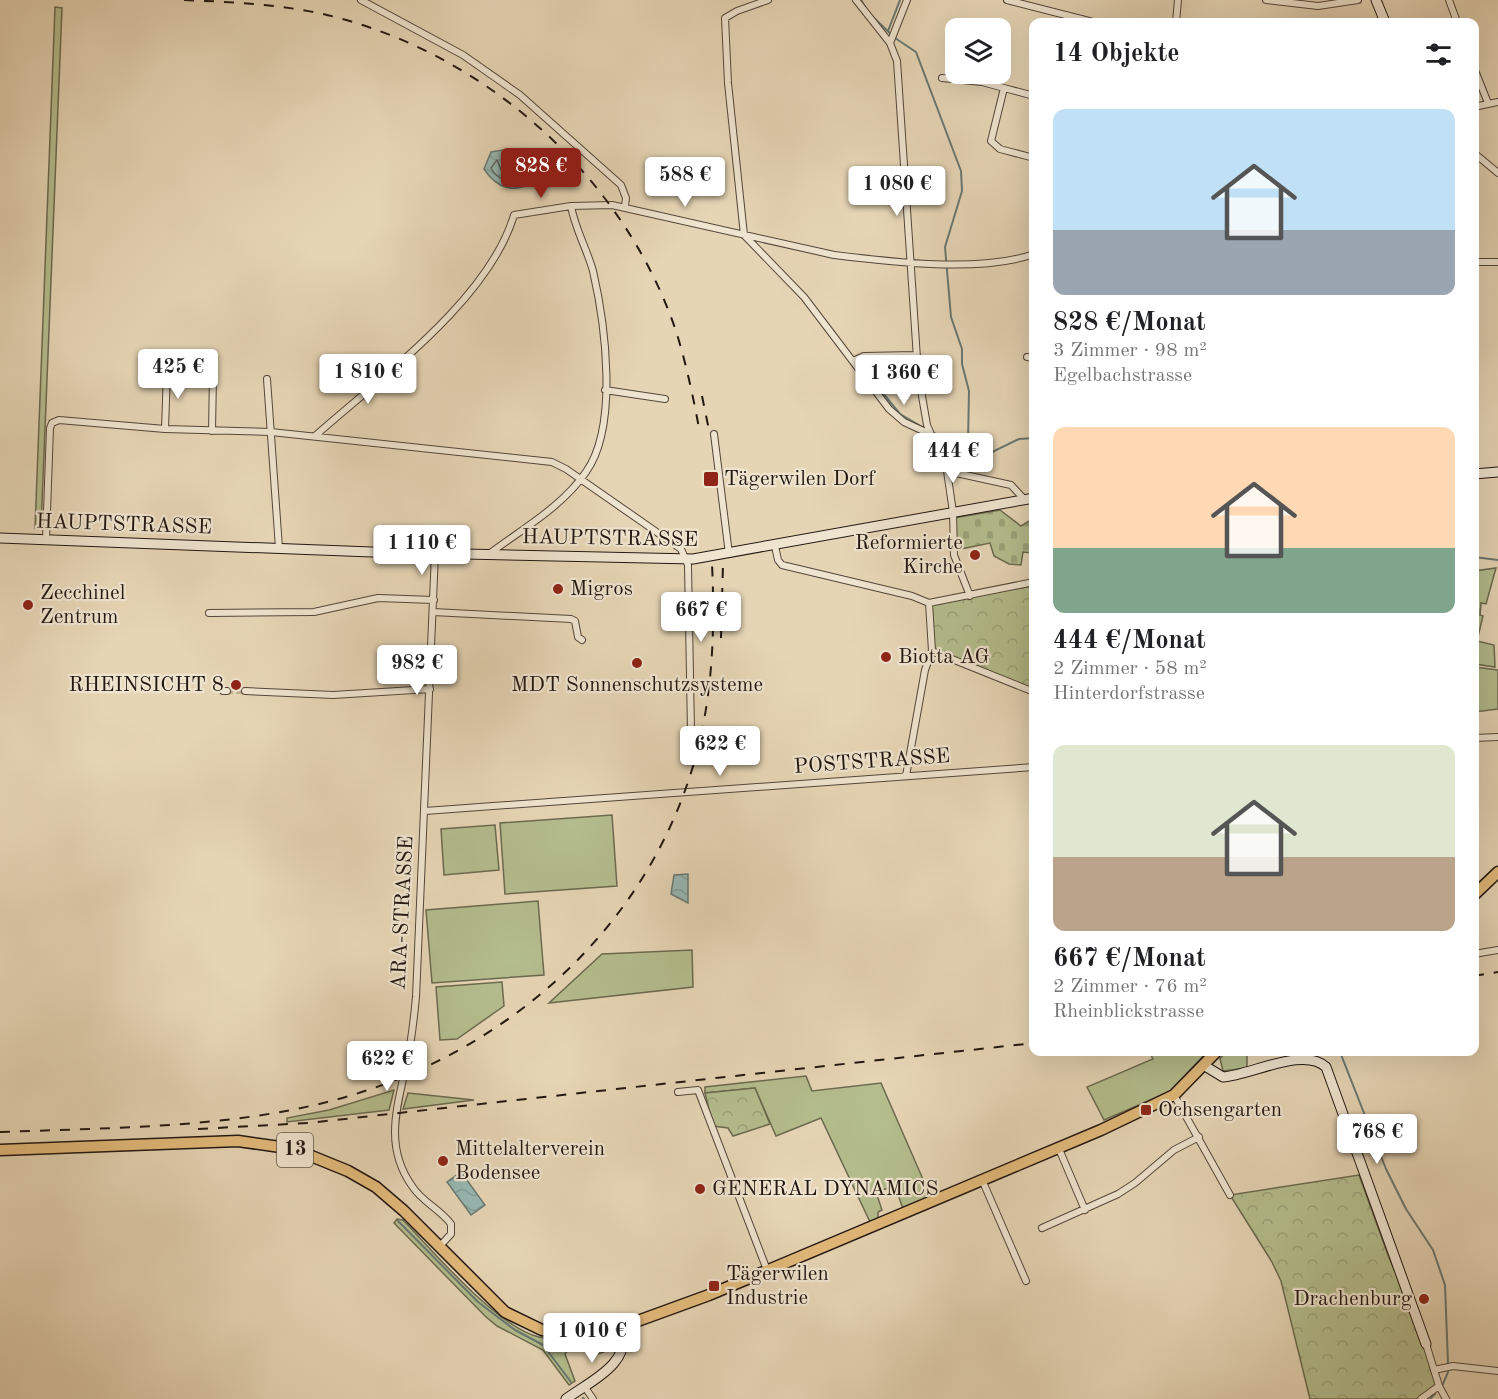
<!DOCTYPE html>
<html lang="de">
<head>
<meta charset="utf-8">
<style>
  body { margin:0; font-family:"Old Standard TT",serif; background:#f6f6f6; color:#202124; height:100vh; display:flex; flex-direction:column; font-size:22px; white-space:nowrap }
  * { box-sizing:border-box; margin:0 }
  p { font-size:20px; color:#757577 }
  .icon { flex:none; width:33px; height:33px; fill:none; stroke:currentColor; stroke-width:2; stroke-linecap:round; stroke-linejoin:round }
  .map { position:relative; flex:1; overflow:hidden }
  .sheet { position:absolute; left:1029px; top:18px; width:450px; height:1038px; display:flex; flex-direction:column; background:#fff; border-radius:12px; box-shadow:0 6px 24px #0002 }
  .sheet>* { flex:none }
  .controls { position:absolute; left:945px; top:18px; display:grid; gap:12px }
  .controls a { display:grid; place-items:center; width:66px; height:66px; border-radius:12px; background:#fff; box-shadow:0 6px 24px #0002; font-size:30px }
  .price { position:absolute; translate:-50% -51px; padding:0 14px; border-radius:6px; background:#fff; color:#222; font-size:20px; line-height:39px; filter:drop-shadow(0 2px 3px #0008) }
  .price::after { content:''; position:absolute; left:50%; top:36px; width:18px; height:14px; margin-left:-9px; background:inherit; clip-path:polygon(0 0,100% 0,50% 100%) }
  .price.on { background:#8f2418; color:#fff }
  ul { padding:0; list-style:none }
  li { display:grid; align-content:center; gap:12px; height:318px; padding:0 24px }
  li span { display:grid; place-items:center; height:186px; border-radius:12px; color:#555 }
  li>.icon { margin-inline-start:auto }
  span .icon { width:108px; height:108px; fill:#fffc; stroke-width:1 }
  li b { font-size:26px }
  h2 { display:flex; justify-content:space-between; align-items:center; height:72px; padding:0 24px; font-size:26px }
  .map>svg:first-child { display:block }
</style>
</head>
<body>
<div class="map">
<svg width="1498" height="1399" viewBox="0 0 1498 1399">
  <defs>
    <pattern id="forest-crowns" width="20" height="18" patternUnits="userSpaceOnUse" patternTransform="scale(1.5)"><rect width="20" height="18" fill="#b4bd8d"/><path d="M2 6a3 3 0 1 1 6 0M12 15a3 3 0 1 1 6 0" fill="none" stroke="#9aa279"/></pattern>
    <pattern id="cemetery-stones" width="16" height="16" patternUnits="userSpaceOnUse" patternTransform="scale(1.5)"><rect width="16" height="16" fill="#b4bd8d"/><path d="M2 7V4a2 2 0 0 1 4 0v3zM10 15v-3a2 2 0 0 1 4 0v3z" fill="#9aa279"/></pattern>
    <pattern id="water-waves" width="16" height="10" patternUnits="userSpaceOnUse" patternTransform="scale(1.5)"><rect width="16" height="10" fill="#97b8b3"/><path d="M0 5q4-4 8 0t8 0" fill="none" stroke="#829d99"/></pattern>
  </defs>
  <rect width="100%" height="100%" fill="#e6d5b5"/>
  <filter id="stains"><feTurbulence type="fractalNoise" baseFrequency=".00333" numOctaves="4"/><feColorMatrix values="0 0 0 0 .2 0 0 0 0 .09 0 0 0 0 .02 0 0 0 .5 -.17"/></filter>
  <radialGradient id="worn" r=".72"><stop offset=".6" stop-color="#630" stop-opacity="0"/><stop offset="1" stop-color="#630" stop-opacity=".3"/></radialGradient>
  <path fill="#b4bd8d" stroke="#6b6a4f" stroke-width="1.5" d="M55 7 62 8 41 528H35Z
    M1496 568 1486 604 1481 603 1480 615 1483 616 1477 641 1494 645 1495 667 1475 664 1474 571Z
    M1475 667 1498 670V709L1475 712Z
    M612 815 617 886 505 894 500 823Z
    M495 825 499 870 444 875 441 829Z
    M538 901 544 975 432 983 426 910Z
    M692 950 693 987 549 1003 602 954Z
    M502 982 504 1006 457 1039 440 1040 436 987Z
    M1149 1052H1207L1169 1092 1104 1120 1087 1087 1153 1059Z
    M1225 1052H1247V1068L1223 1071 1220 1059Z
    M806 1076 812 1091 881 1083 929 1193 928 1200 907 1209 902 1206 895 1186 876 1192 882 1210 878 1212V1218L871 1224 821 1118 776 1136 755 1088 705 1093V1087Z
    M394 1090 389 1110 287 1122V1118L329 1110Z
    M408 1093 474 1100 403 1109Z
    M397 1219 403 1220C434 1252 497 1327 539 1337 560 1342 582 1342 604 1341L607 1345 604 1352 597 1354 570 1346 565 1354 575 1381 569 1385 543 1350 497 1326 485 1316 394 1223Z"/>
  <path fill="url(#forest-crowns)" stroke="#6b6a4f" stroke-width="1.5" d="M1033 586V692L932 651 929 603Z
    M755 1088 770 1124 733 1136 728 1128 713 1126 705 1093Z
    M1359 1175 1388 1255 1430 1355 1439 1386 1422 1399H1310L1281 1281 1272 1262 1230 1195Z"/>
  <path fill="url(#cemetery-stones)" stroke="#6b6a4f" stroke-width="1.5" d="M1000 510 1021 526 1034 518 1033 553 1023 552 1021 565 1009 564 994 556 990 543 956 550 954 518Z"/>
  <path fill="url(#water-waves)" stroke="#687872" stroke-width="1.5" d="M503 150 509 156 505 166 529 169 535 181C515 194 497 189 484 169L491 152Z
    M688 874V903L671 894 674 875Z
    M461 1172 485 1205 471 1215 447 1182Z"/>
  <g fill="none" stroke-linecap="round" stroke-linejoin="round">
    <path stroke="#5c6862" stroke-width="1.5" d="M497 160 502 172 524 175 526 180C515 187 496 179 491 168Z"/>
    <path stroke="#687872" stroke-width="2" d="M861 0 866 8
      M873 17 895 38 916 52 961 171 962 191 945 247 951 317 962 349V364L969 391 968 442 978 457H982L1019 439 1034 438
      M888 31 900 0
      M860 365 900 414 924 428
      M939 435 968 442
      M1474 557 1498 560
      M1340 1052 1386 1169 1406 1209 1433 1250 1445 1285 1448 1364
      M398 1221 478 1302 515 1330 543 1345 571 1382
      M1443 1384 1448 1372
      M583 1398 584 1399
      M1430 1399 1435 1394"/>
    <path stroke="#bfaf94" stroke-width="6" stroke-dasharray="6 3" stroke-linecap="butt" d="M227 691H245"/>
    <g stroke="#53463a" stroke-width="8">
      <path id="street" d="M361 0 463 55 520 95 621 185 626 198 625 206
        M856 0 890 43 897 61 918 373 927 425 947 471 1011 485 1024 499
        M1007 0 1093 22
        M1266 0 1318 6 1358 0
        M1449 0 1457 22
        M1176 22 1178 0
        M890 43 907 0
        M1474 68 1488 103
        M942 78 982 82 1004 88
        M1034 96 1004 88 991 141 1000 149 1034 158
        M1474 107 1498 102
        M1474 153 1498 173
        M744 235 804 297 889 409 904 422 932 435
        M744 235 728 83 725 18 737 11 768 0
        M1474 262H1498
        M1027 357 1034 358
        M853 361 864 356 916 355
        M267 379 279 548
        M605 390 665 399
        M165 429 167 371
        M212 431 213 375
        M714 434 729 554
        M315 436C380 378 489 300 514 215L571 206 612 205 834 255C891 262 980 273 1034 254
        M947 471 953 512 954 555 970 596
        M46 540 50 428 52 423 59 420 165 429 271 432 552 462 566 469 681 549 688 565 691 732
        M775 546 778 560 782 565 912 596 929 603
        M435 553 416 997C414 1018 412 1039 407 1061 398 1105 383 1145 412 1186 422 1202 440 1209 451 1224V1234L439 1247
        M489 554C522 529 562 507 586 472 619 426 605 323 593 271 587 249 575 229 571 206
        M929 603 932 651 1034 692
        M929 603 1034 582
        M433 612 571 619 575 621 578 637 582 640
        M209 613 314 612 378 598 434 600
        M223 691H227
        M245 691 333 695 430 689
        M1474 738 1498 737
        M906 776 925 670 932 651
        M425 811 1034 767
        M1474 954 1498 950
        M678 1092 698 1090 767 1270
        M1174 1095 1230 1195
        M1059 1149 1085 1210
        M983 1182 1026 1281
        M1042 1228 1118 1194 1135 1183 1174 1150 1199 1137
        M1426 1344 1439 1386 1446 1399
        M1434 1370 1453 1366 1498 1371
        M584 1386 593 1399
        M1421 1399 1439 1386"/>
    </g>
    <g stroke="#221711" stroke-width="11">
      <path id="secondary" d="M1376 0 1385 22
        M1474 474 1498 472
        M0 538 372 552 693 559 1034 498
        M1205 1066 1223 1077C1251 1075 1304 1046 1326 1067L1426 1344
        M566 1399C592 1380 632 1364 622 1327"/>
    </g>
    <g stroke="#221711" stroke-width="13">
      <path id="primary" d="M1474 895 1498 872
        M0 1150 238 1141 294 1149 348 1171 376 1187 404 1211 505 1312 542 1330 580 1335 613 1330 709 1295 1101 1130 1174 1095 1216 1052"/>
    </g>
    <use href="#street" stroke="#efe4cf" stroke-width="6"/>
    <use href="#secondary" stroke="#efe4cf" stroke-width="9"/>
    <use href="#primary" stroke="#e3ba7a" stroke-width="10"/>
    <path stroke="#221711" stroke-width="2" stroke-dasharray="10 10" stroke-linecap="butt" d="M184 0C231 2 277 4 323 14 483 51 623 175 676 331 686 363 693 396 699 428
      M702 396 709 430
      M721 638 723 563
      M1474 976 1498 972
      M198 1129 308 1123 1034 1043
      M0 1132C107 1128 228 1128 331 1101 505 1056 653 926 698 748 713 688 715 626 712 564"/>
  </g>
  <g fill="#8f2418" stroke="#efe4cf" stroke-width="2">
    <rect x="703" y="471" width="16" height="16" rx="3"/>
    <circle cx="975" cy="555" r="6"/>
    <circle cx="558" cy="589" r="6"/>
    <circle cx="28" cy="605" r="6"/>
    <circle cx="886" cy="657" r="6"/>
    <circle cx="637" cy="663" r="6"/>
    <circle cx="236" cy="685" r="6"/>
    <rect x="1140" y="1104" width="12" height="12" rx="3"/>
    <circle cx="443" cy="1161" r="6"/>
    <circle cx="700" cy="1189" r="6"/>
    <rect x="708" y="1280" width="12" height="12" rx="3"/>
    <circle cx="1424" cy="1299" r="6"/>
  </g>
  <g text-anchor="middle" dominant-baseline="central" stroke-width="4.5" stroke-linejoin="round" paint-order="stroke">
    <rect fill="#efe4cf" stroke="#60544a" stroke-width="1.5" x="277" y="1133" width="36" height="34" rx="4.5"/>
    <g font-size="20" font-weight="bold" fill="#221711">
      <text x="295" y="1150">13</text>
    </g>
    <g font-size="21" fill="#221711" stroke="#efe4cf" text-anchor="start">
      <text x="724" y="479">Tägerwilen Dorf</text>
      <text x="963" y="543" text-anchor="end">Reformierte<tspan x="963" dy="24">Kirche</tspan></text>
      <text x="570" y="589">Migros</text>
      <text x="40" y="593">Zecchinel<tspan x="40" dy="24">Zentrum</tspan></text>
      <text x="898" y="657">Biotta AG</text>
      <text x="224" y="685" text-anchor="end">RHEINSICHT 8</text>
      <text x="637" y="685" text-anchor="middle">MDT Sonnenschutzsysteme</text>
      <text x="1158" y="1110">Ochsengarten</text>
      <text x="455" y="1149">Mittelalterverein<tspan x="455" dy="24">Bodensee</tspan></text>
      <text x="712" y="1189">GENERAL DYNAMICS</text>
      <text x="726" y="1274">Tägerwilen<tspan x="726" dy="24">Industrie</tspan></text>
      <text x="1412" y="1299" text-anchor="end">Drachenburg</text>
    </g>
    <g font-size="21" fill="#221711" stroke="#efe4cf">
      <text transform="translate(124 525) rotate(2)">HAUPTSTRASSE</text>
      <text transform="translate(610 539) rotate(1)">HAUPTSTRASSE</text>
      <text transform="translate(872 762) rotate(-4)">POSTSTRASSE</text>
      <text transform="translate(403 913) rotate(-87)">ARA-STRASSE</text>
    </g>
  </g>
  <rect width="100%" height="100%" filter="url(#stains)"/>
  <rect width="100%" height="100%" fill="url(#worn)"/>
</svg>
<div class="controls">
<a><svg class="icon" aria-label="layers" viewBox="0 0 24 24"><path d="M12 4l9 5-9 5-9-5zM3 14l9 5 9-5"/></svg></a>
</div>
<b class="price on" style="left:541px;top:199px">828 €</b>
<b class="price" style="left:685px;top:208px">588 €</b>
<b class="price" style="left:897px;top:217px">1 080 €</b>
<b class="price" style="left:178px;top:400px">425 €</b>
<b class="price" style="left:368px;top:405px">1 810 €</b>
<b class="price" style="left:904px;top:406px">1 360 €</b>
<b class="price" style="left:953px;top:484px">444 €</b>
<b class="price" style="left:422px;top:576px">1 110 €</b>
<b class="price" style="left:701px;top:643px">667 €</b>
<b class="price" style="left:417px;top:696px">982 €</b>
<b class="price" style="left:720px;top:777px">622 €</b>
<b class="price" style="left:387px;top:1092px">622 €</b>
<b class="price" style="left:1377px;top:1165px">768 €</b>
<b class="price" style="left:592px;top:1364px">1 010 €</b>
<section class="sheet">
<h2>14 Objekte<svg class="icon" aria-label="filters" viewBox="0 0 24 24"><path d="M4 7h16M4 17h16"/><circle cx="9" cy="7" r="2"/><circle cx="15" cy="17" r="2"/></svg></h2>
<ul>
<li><span style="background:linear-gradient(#bfe0f5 65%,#9aa5b1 0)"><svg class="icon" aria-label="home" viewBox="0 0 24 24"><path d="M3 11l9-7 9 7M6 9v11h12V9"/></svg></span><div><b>828 €/Monat</b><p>3 Zimmer · 98 m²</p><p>Egelbachstrasse</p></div></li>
<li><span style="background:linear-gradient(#ffd9b3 65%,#7fa58c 0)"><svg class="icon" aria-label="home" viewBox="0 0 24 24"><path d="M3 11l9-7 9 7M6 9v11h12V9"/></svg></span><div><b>444 €/Monat</b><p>2 Zimmer · 58 m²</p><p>Hinterdorfstrasse</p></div></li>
<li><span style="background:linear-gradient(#dfe7d0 60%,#b9a48a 0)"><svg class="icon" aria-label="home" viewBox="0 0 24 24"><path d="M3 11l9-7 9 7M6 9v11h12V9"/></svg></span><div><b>667 €/Monat</b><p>2 Zimmer · 76 m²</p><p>Rheinblickstrasse</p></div></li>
</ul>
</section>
</div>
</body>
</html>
